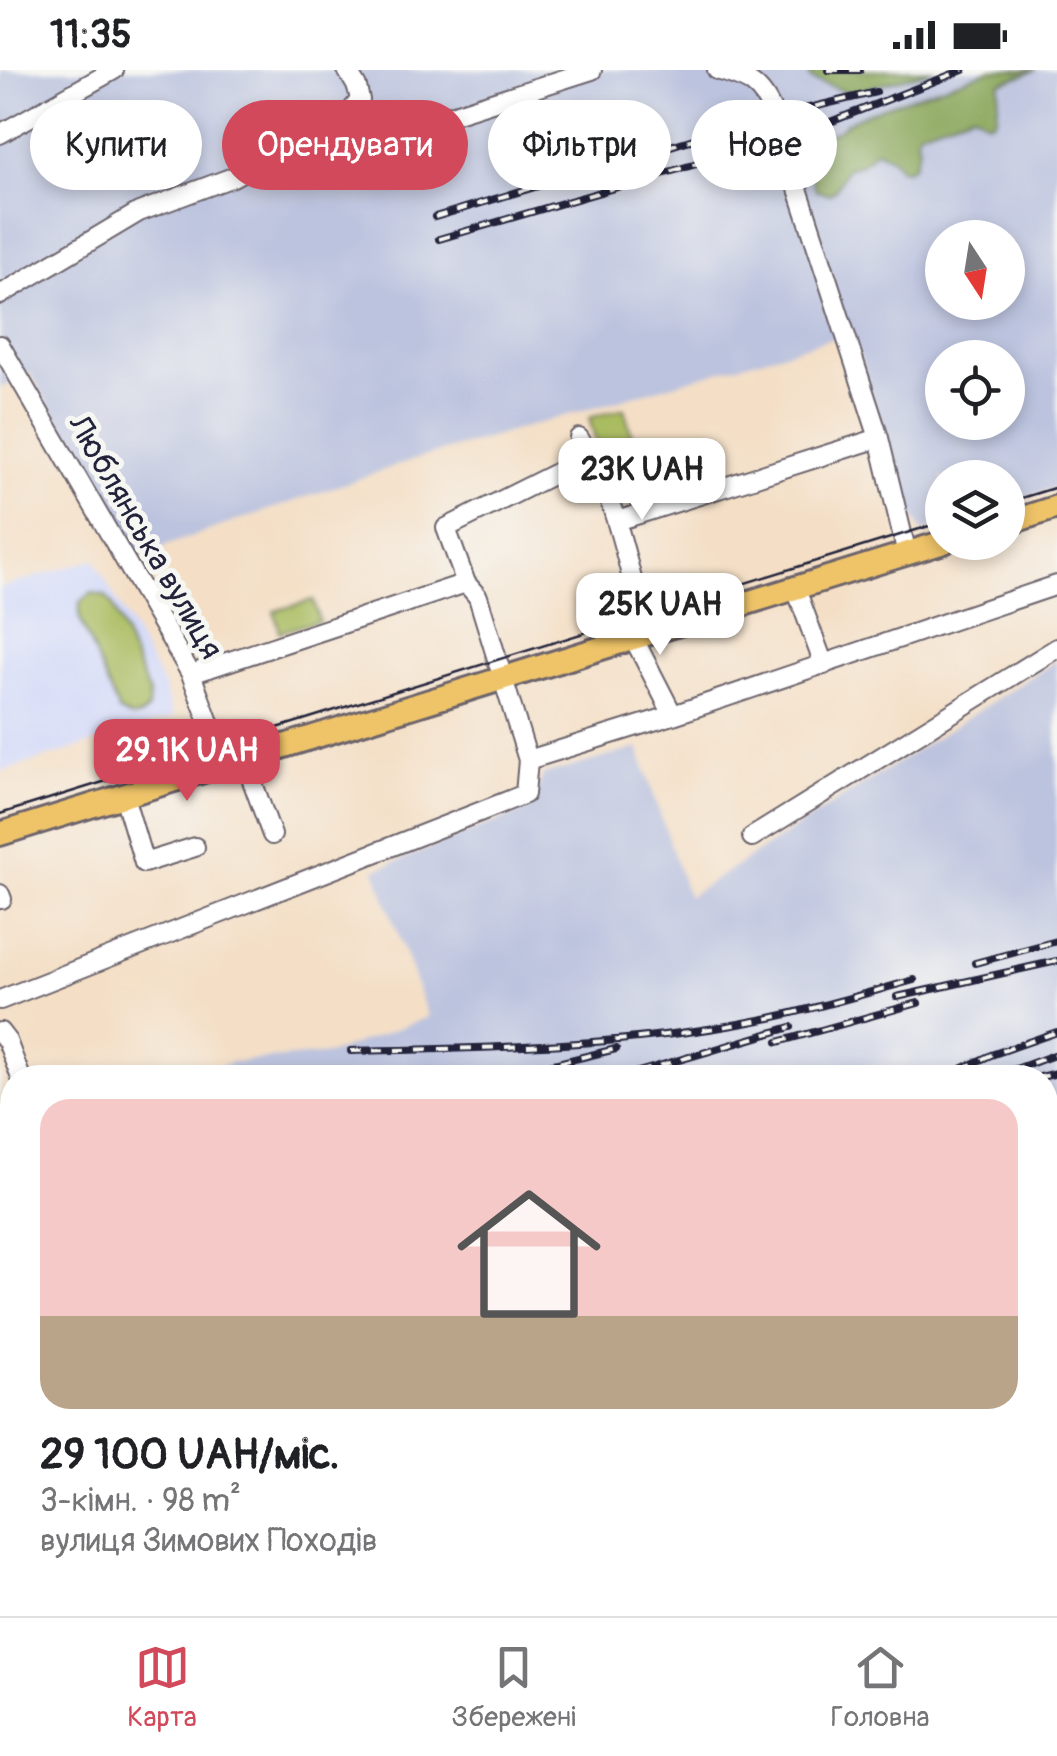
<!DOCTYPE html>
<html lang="uk">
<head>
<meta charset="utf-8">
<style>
  body { margin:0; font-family:Pangolin,sans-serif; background:#f6f6f6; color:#202124; height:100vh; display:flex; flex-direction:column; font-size:38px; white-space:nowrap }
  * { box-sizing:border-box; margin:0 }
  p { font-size:32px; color:#757577 }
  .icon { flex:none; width:55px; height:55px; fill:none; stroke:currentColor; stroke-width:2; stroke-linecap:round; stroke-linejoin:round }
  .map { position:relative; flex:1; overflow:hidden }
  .panel { position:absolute; left:0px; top:995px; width:1058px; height:552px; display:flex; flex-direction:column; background:#fff; border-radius:40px 40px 0 0; box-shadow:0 5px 15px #0003 }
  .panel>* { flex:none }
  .guide { position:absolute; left:30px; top:30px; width:998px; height:90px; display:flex; gap:20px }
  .needle { width:65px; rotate:168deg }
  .buttons { position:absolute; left:925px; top:150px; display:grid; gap:20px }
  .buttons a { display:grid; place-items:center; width:100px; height:100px; border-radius:50%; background:#fff; box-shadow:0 5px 15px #0003; font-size:50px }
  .price { position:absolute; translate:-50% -85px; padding:0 22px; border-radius:20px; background:#fff; color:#222; font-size:32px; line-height:65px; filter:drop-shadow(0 2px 5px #0008) }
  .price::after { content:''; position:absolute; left:50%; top:60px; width:30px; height:22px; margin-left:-15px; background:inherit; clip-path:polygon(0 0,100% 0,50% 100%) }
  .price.active { background:#d1495b; color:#fff }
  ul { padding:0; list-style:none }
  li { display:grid; align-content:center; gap:20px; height:530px; padding:0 40px }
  li span { display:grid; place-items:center; height:310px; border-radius:30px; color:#555 }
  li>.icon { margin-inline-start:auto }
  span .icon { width:180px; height:180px; fill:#fffc; stroke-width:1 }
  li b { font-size:42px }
  .tag { padding:0 35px; border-radius:45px; background:#fff; box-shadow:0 5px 15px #0003; font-size:35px; line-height:90px }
  .tag.active { background:#d1495b; color:#fff }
  .status { display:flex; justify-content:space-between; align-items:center; height:70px; padding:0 50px; background:#fff; direction:ltr }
  .status svg { height:28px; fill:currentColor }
  .tab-bar { display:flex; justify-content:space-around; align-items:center; height:140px; border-top:2px solid #e0e0e0; background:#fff; font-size:28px; color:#757577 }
  .tab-bar a { display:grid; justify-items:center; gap:5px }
  .tab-bar .active { color:#d1495b }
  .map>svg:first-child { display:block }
</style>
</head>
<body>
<div class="status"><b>11:35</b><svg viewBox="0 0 49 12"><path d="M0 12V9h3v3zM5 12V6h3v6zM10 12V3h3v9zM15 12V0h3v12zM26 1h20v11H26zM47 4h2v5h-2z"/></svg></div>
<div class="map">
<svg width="1057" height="1546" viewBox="0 0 1057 1546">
  <rect width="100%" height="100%" fill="#f6f6f2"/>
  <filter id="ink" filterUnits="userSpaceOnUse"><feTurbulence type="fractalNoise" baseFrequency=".01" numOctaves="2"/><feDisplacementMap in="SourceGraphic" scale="20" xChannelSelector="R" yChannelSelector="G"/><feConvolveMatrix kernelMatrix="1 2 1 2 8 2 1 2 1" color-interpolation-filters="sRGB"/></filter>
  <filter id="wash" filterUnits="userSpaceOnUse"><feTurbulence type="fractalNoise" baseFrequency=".0048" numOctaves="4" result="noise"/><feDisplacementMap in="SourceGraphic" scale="40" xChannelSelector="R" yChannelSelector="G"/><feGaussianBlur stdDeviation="2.25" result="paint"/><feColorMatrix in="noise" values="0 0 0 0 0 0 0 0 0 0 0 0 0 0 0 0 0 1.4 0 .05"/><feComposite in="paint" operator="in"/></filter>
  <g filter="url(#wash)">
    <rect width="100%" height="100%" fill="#f4dfc6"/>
    <path fill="#d3d9f9" d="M94 489 163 615 173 648 0 702V518Z"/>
    <path fill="#bcc3de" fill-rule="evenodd" d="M0 0H1057V417L1008 433V408H942V455L922 462 896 406 853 265 826 270 410 391 136 486 30 303 0 318ZM942 168H1008V232H942ZM942 288H1008V352H942Z
      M1057 590V1541L1048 1546H0V1071L12 1068V1535H1045V1008L191 1007 232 992 329 984 428 947 375 800 530 738 543 705 638 678 688 827Z"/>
    <path fill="#aabc60" stroke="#666f4e" stroke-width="2.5" d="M624 338 644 407 609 417 589 348Z
      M92 523 106 526 112 534 149 624 148 639 141 646 132 648 119 642 79 547 80 532Z
      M313 530 319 551 280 562 274 541Z"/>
    <path fill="#87a456" stroke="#546348" stroke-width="2.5" d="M808 0H934L849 23 810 9Z
      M990 0H1036L1000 13 997 46 993 51 987 52 974 43 919 61 917 67 919 78 914 95 907 100 900 99 892 88 876 80 862 94 847 98 836 119 830 124 816 121 803 80 809 71 839 60 847 52 880 38Z"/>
  </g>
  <g filter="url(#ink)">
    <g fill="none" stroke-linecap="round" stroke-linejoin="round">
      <g stroke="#6c646c" stroke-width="22">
        <path id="minor" d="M717 0C749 9 761 14 774 45L879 368 907 484
          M454 44 592 0
          M0 64 114 0
          M0 225 139 142 233 107 351 41 360 30 357 17 347 0
          M0 275 191 604 225 695
          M579 368C618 427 627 499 647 565
          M617 451 879 368
          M466 513 478 527 528 690
          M796 519 824 595
          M634 569 673 645
          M191 604 466 513 446 458 590 386
          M244 689 272 765
          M124 726 144 793 195 777
          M752 767 1057 578
          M0 824 2 829H0
          M0 930 525 724 528 690 673 645 1057 515
          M0 962 7 971 21 1008"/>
      </g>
      <g stroke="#6c646c" stroke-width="28">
        <path id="major" d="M1008 453 1057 437
          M0 764 944 472"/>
      </g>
      <use href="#minor" stroke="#fff" stroke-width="18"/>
      <use href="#major" stroke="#efc469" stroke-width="22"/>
      <path stroke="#22223b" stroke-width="2.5" d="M1008 432 1057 417
        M0 744 942 452"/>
      <g stroke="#22223b" stroke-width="8">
        <path id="rail" d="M828 0H860
          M435 147 750 52 876 22
          M439 169 758 76 825 54 963 0
          M975 893 1057 871
          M897 927 1057 891
          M778 972 918 933
          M351 981C487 978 625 977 760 950 812 940 863 924 914 910
          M495 1008 616 979
          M618 1008 791 957
          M942 1008 991 985 1057 962
          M991 1008 1057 984
          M1037 1008 1057 1003
          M1045 1053 1057 1048
          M1045 1084 1057 1076
          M1045 1120 1057 1115
          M0 1195 12 1190
          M1045 1200 1057 1201
          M1045 1226 1057 1224
          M0 1229 12 1224
          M1045 1245 1057 1241
          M0 1266 12 1261
          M1045 1278 1057 1275
          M0 1289 12 1284
          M1045 1309 1057 1306
          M1045 1326 1057 1322
          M0 1330 12 1325
          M0 1353 12 1348
          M1045 1359 1057 1354
          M0 1378 12 1373
          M1045 1397 1057 1392
          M0 1415 12 1411
          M1045 1421 1057 1417
          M0 1447 12 1442
          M0 1482 12 1477
          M0 1522 12 1517
          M1045 1527 1057 1521
          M0 1545 27 1535
          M28 1546 57 1535
          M83 1546 112 1535
          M112 1546 141 1535
          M170 1546 199 1535
          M200 1546 228 1535
          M256 1546 285 1535
          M287 1546 316 1535
          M344 1546 373 1535
          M373 1546 402 1535
          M405 1546 434 1535
          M462 1546 491 1535
          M500 1546 529 1535
          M529 1546 558 1535
          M596 1546 624 1535
          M624 1546 652 1535
          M656 1546 685 1535
          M691 1546 719 1535
          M756 1546 784 1535
          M1005 1546 1029 1535"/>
      </g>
      <use href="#rail" stroke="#f6f6f2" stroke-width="4" stroke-dasharray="11" stroke-linecap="butt"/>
    </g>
  </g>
  <g text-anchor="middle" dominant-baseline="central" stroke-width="10" stroke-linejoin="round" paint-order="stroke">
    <g font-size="32" fill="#22223b" stroke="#f6f6f2">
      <text transform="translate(145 467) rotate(60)">Люблянська вулиця</text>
    </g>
  </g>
</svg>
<div class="buttons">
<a><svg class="needle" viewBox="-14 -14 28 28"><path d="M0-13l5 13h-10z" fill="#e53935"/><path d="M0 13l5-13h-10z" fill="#757577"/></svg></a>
<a><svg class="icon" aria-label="locate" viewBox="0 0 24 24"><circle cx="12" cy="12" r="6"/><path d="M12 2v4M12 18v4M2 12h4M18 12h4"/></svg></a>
<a><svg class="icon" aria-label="layers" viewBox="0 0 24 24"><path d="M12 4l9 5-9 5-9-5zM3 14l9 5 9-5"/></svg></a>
</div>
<b class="price" style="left:642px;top:453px">23K UAH</b>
<b class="price" style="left:660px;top:588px">25K UAH</b>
<b class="price active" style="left:187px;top:734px">29.1K UAH</b>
<div class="guide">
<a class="tag">Купити</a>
<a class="tag active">Орендувати</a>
<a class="tag">Фільтри</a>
<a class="tag">Нове</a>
</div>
<section class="panel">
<ul>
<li><span style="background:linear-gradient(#f6c9c9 70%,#b9a48a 0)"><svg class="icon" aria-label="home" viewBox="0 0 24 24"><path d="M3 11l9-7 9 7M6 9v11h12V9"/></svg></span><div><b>29 100 UAH/міс.</b><p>3-кімн. · 98 m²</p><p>вулиця Зимових Походів</p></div></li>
</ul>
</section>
</div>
<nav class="tab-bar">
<a class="active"><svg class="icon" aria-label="map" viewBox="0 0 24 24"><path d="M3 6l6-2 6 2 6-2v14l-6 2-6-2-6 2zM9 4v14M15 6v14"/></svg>Карта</a>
<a><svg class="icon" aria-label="saved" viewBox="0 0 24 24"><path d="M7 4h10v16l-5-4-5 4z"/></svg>Збережені</a>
<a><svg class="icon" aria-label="home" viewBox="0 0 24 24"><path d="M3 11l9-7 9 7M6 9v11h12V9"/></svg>Головна</a>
</nav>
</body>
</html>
